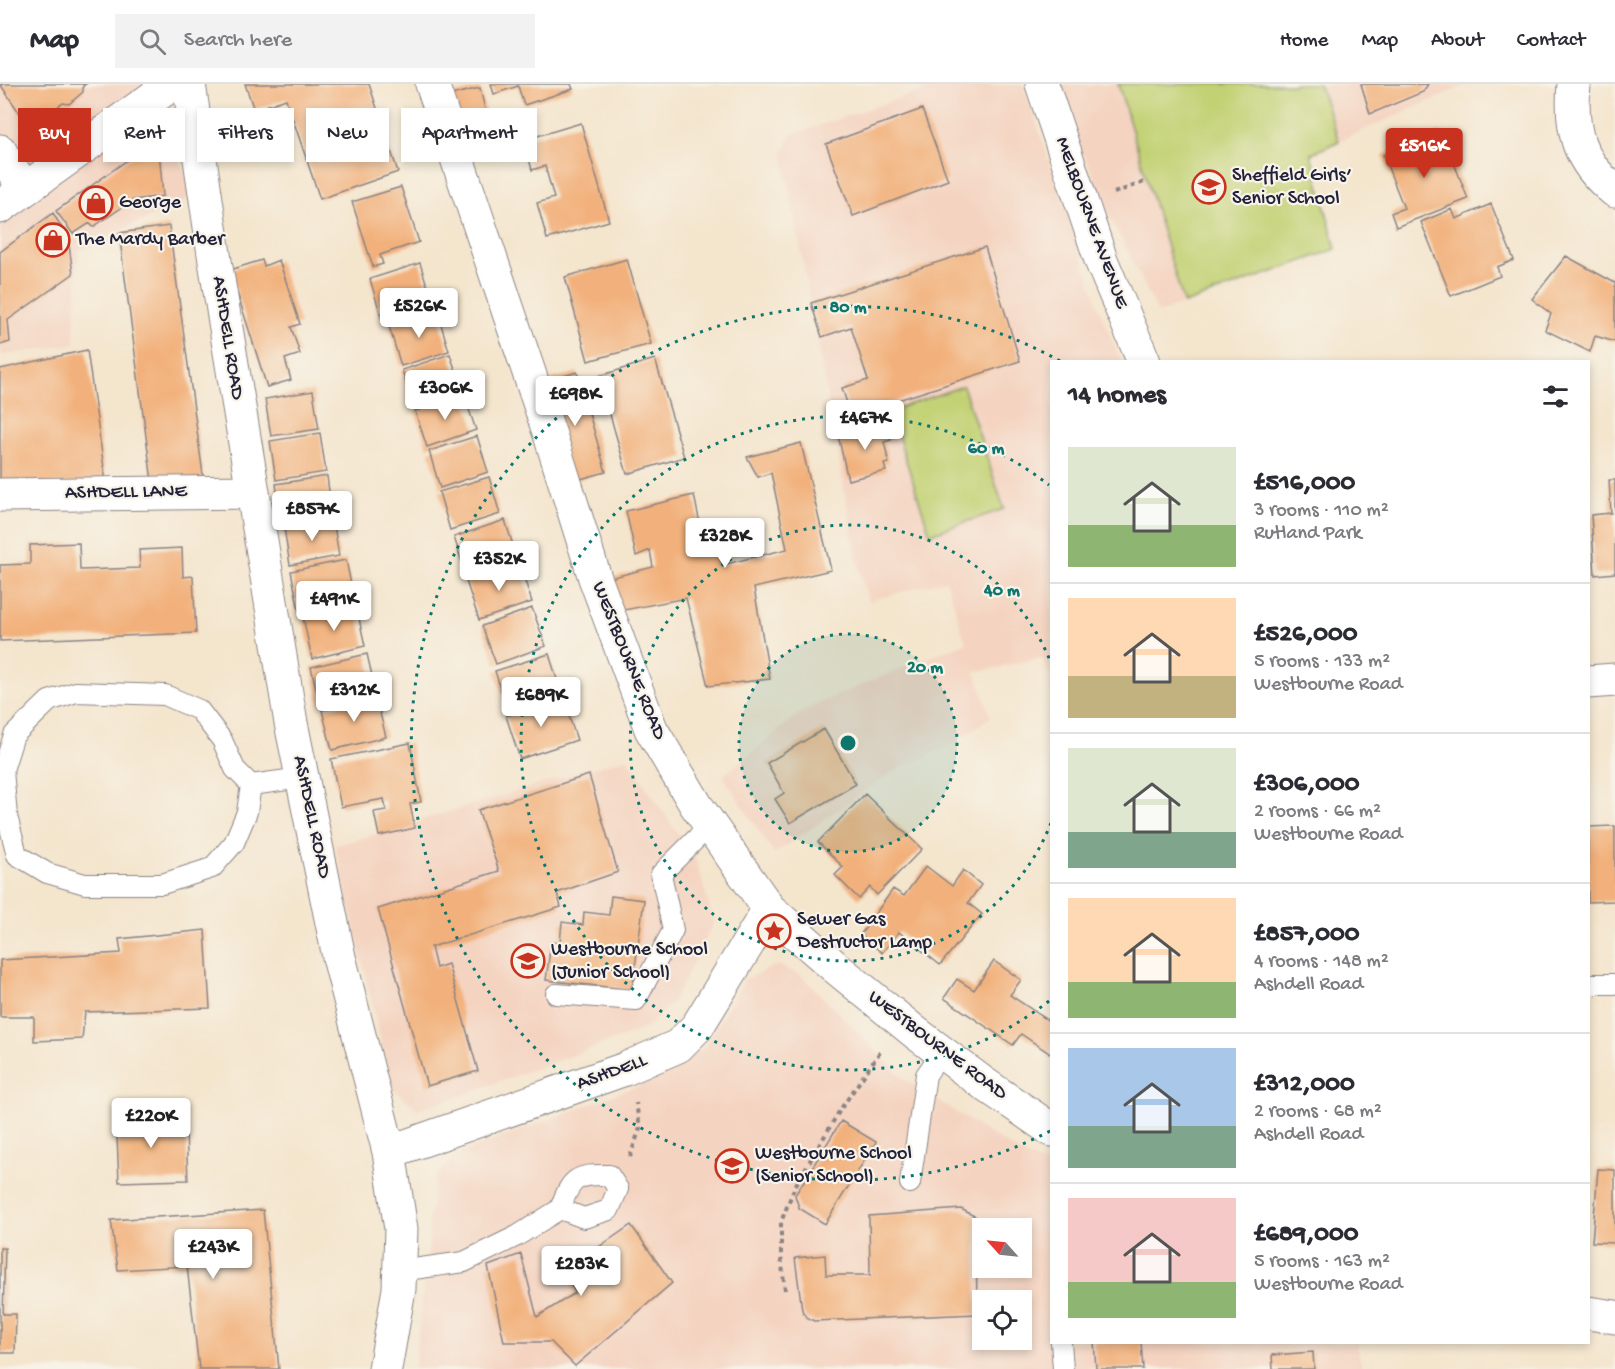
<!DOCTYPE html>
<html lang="en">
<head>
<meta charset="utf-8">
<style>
  body { margin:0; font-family:"Gochi Hand",sans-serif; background:#f2f2f3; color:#2b2b33; height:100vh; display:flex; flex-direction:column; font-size:22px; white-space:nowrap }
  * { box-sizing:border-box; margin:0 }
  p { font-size:20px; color:#7c7c81 }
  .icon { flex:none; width:33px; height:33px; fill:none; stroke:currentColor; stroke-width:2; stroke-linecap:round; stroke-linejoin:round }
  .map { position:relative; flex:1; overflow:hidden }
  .drawer { position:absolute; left:1050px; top:276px; width:540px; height:984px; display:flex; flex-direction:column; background:#fff; border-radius:0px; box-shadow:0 3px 9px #0003 }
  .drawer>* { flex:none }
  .banner { position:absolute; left:18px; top:24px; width:570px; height:54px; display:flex; gap:12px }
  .needle { width:39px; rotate:297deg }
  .buttons { position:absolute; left:972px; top:1134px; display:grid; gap:12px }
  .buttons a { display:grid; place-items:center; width:60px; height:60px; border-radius:0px; background:#fff; box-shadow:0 3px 9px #0003; font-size:30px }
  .price { position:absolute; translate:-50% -51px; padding:0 14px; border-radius:6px; background:#fff; color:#222; font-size:20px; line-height:39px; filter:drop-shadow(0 2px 3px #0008) }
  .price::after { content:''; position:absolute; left:50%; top:36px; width:18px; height:14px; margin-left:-9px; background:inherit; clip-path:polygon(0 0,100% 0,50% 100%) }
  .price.active { background:#c8321e; color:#fff }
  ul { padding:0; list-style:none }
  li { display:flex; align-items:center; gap:18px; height:150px; padding:0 18px }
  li+li { border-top:2px solid #e1e1e2 }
  li span { display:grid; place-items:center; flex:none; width:168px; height:120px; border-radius:0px; color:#555 }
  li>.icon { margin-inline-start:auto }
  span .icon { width:72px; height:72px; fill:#fffc; stroke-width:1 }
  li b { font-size:26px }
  h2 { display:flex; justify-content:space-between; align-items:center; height:72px; padding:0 18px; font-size:26px }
  .tag { padding:0 21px; border-radius:0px; background:#fff; box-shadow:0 3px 9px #0003; font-size:21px; line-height:54px }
  .tag.active { background:#c8321e; color:#fff }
  header { display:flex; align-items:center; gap:36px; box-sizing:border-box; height:84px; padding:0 30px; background:#fff; border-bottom:2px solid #e1e1e2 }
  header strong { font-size:28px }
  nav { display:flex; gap:33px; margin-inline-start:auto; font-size:21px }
  .search { width:420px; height:54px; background:#f2f2f3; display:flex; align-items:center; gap:15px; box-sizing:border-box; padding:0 21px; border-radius:0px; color:#7c7c81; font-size:22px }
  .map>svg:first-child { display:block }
</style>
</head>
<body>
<header>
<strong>Map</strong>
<div class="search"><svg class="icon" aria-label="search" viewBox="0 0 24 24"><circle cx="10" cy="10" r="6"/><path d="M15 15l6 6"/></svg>Search here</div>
<nav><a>Home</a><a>Map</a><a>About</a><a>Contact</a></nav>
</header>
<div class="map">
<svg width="1615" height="1285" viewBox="0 0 1615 1285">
  <rect width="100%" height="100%" fill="#f7f3e8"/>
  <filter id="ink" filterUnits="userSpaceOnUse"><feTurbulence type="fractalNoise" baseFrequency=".0167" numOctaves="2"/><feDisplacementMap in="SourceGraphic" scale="12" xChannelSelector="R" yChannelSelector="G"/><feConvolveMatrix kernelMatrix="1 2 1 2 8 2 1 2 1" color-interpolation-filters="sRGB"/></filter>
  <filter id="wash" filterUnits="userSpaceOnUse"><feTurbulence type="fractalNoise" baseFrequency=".008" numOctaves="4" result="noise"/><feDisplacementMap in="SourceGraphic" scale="24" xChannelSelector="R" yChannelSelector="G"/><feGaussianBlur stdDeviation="1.35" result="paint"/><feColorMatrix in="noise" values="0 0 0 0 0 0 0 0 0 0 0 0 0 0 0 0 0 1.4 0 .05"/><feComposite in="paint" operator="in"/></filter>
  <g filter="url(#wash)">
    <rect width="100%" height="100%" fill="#f4e5cd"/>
    <path fill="#f4d3c0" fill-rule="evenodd" d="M0 0H206L156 38 199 110 78 167 74 260 0 272Z
      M941 0H1023L1101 230 1121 277 1052 278 1051 595 1042 574 975 588 991 633 955 658 891 689 774 770 723 692 803 626 901 584 966 559 946 496 868 517 858 480 783 70 791 51Z
      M1059 0H1468L1311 69 1336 165 1158 229 1112 136 1068 34Z
      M627 674 696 777 714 838 674 916 645 945 463 1011 417 1025 392 1004 335 762Z
      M778 881 801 891 904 995 1018 1068 1051 1083 1052 1258 1357 1259 1362 1285H414L429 1158V1137L436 1093 456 1071 655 995 704 964 745 895ZM982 1144H1022V1184H982ZM982 1216H1022V1256H982Z"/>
    <path fill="#c2d173" stroke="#727a57" stroke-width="1.5" d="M1118 0H1319L1339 57 1311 70 1336 165 1184 220Z
      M963 302 1004 425 930 450 890 327Z"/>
    <g id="blocks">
      <path fill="#f2b17b" d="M0 0H86L83 2V8L69 20 63 19 44 32V38L31 46Z
        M245 0H369L398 88 320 115 286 15 254 26Z
        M491 0H571L573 5 524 21 518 2 494 10Z
        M1361 0H1428L1423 8 1370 30Z
        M480 4 488 38 460 46 451 11Z
        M922 25 948 96 853 132 826 60Z
        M581 39 609 137 547 155 537 119 554 114 545 82 532 86 524 56Z
        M1442 48 1468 115 1396 143 1391 129 1404 124 1383 71Z
        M147 62 159 66 163 112 133 116 93 143 90 139 73 150 56 127Z
        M401 103 419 158 380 171 383 180 373 183 352 118Z
        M1491 120 1514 176 1497 183 1500 192 1451 212 1421 138 1452 125 1456 135Z
        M53 129 68 154 73 190 8 236 10 258 0 261V168Z
        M169 142 204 398 153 405 119 149Z
        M985 163 1020 277 851 331 842 304 868 296 851 243 822 253 811 219Z
        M1566 172 1615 199V258L1595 252 1590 268 1545 246 1551 230 1532 215Z
        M627 175 651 260 588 277 565 193Z
        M262 176 264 182 279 176 300 240 291 243 300 270 285 275 291 296 267 303 230 186Z
        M420 179 434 224 383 239 370 195Z
        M437 227 449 267 401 282 389 242Z
        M87 266 106 398 0 401V285Z
        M450 270 462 306 414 322 402 286Z
        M655 275 684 373 627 390 599 292Z
        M577 288 606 388 573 397 544 298Z
        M313 307 319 345 271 352 265 315Z
        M464 311 476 346 427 363 415 327Z
        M887 340 891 356 884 358 889 379 884 380 886 387 848 396 838 351Z
        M320 349 326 388 276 396 270 357Z
        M477 352 488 388 440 404 429 367Z
        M801 359 831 486 754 504 770 595 708 602 686 514 619 527 606 495 653 483 650 466 636 472 626 427 694 411 703 454 713 450 722 481 787 465 771 389 758 393 747 373Z
        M327 392 332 430 281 438 276 400Z
        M489 393 500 430 450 446 439 408Z
        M1609 396H1615V489L1595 491 1591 431 1611 429Z
        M333 435 339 472 290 481 284 444Z
        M505 436 517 474 466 491 454 453Z
        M79 459 80 486 140 484 139 466 182 464 183 493 193 492 196 549 0 557V481L30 480V461Z
        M346 476 354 515 299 527 291 487Z
        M519 479 532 518 479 536 466 497Z
        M356 521 365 562 312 575 303 533Z
        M532 524 546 562 496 580 482 542Z
        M367 570 376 609 320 621 311 583Z
        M549 570 561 608 507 625 495 587Z
        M376 613 386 653 332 666 322 626Z
        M563 614 577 656 520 675 506 632Z
        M824 645 856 700 790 739 775 715 784 709 767 679Z
        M410 659 421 718 410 720 415 744 379 752 374 728 386 726 384 715 341 723 331 675Z
        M589 691 618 788 557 809 561 823 431 863 436 884 448 880 478 987 427 1002 378 825 499 787 478 726Z
        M865 710 922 765 877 811 870 803 859 815 835 791 843 783 818 758Z
        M1615 742V817L1588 818V743Z
        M926 782 952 802 963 786 981 801 968 819 982 830 940 881 899 848 882 869 861 850 893 805 904 812Z
        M611 812 644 816 632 906 546 896 551 858 560 859 562 838 583 841 584 828 609 831Z
        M205 846 210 924 85 928 82 955 34 957V933H0V876L121 869 119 855Z
        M994 877 1021 896 1010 911 1052 939V971L1021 950 1013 961 944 914 957 895 974 906Z
        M173 1029V1047H186L188 1096 119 1098 116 1031Z
        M841 1037 876 1058 825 1140 799 1124 795 1111Z
        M1598 1085 1615 1086V1159L1592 1158Z
        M961 1125 976 1133 977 1230 814 1237 806 1233 802 1226 795 1174 825 1171 826 1191H870L869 1132Z
        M263 1126 279 1285H199L187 1182 118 1186 111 1136Z
        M631 1141 672 1199 575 1282 551 1258H504L488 1182 521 1170 537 1233 575 1209 564 1187Z
        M0 1164H5L3 1230H16L15 1269H0Z
        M1094 1258H1141L1143 1285H1096Z
        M1313 1268 1314 1285H1273L1272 1271Z"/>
    </g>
  </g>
  <g filter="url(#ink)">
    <use href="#blocks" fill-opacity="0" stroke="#8b8484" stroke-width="1.5"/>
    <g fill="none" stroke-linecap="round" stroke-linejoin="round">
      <g stroke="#8b8484" stroke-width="22">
        <path id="service" d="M76 608 165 611 199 626 222 656 235 685 251 701 247 728 234 759 212 784 162 800H85L47 789 17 771 7 732 3 686 14 651 49 617Z
          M251 701 302 694
          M1588 900H1615
          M556 910 636 916 673 846 661 790 710 741
          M910 1099 926 991 942 968
          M399 1187 464 1178 517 1152 560 1125 584 1134 609 1126 618 1105 609 1091C576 1090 571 1094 560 1125
          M1061 1258 1063 1285"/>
      </g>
      <g stroke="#8b8484" stroke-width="35">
        <path id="minor" d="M189 0 215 177 291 639 339 873 389 1068 401 1145 399 1205 385 1285
          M432 0 550 351 595 494 651 645 696 721 769 825 835 883 916 949 983 999 1052 1046
          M1042 0 1101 176 1144 278
          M1574 0C1570 46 1578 78 1615 107
          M0 67 25 105
          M0 411 252 408
          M1588 598 1615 596
          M389 1068 625 985 678 962 697 943 769 825
          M1588 1229 1615 1233"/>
      </g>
      <g stroke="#8b8484" stroke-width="35">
        <path id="secondary" d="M0 123 172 0"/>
      </g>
      <path stroke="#8b8484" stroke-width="4" stroke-dasharray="4.5 4.5" stroke-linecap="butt" d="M1114 109 1147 97
        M630 1073 640 1044 636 1019
        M785 1206 781 1173V1138L795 1102 840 1026 882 965"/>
      <use href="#service" stroke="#fff" stroke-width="20"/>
      <use href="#minor" stroke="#fff" stroke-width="33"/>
      <use href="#secondary" stroke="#fff" stroke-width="33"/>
    </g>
  </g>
  <circle cx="848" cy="659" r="109" fill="#0f766e" fill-opacity=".12"/>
  <g fill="none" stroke="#0f766e" stroke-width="3" stroke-dasharray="3 6">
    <circle cx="848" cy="659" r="109"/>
    <path d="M1051 739A218 218 0 1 1 1051 579"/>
    <path d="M1049 917A327 327 0 1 1 1049 401"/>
    <path d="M1050 1047A437 437 0 1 1 1060 277"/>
  </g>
  <defs>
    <g id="school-ring" transform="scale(1.725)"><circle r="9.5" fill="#f7f3e8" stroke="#c8321e" stroke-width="1.5"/><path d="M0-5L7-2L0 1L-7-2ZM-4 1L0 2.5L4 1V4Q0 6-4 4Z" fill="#c8321e"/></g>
    <g id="shop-ring" transform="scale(1.725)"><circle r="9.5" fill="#f7f3e8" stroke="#c8321e" stroke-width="1.5"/><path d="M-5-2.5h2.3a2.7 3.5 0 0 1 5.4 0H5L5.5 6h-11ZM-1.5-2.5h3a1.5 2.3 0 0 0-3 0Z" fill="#c8321e"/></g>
    <g id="sight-ring" transform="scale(1.725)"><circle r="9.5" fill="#f7f3e8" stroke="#c8321e" stroke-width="1.5"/><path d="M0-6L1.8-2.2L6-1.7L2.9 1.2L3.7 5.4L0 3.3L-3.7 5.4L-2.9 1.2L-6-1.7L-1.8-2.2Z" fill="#c8321e"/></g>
  </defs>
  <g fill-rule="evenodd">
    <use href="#school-ring" x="1209" y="103"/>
    <use href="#shop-ring" x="96" y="119"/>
    <use href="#shop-ring" x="53" y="156"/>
    <use href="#sight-ring" x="774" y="847"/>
    <use href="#school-ring" x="528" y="877"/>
    <use href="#school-ring" x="732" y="1082"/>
  </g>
  <g text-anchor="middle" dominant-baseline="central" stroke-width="4.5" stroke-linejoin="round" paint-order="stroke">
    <g font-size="20" fill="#22223b" stroke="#f7f3e8" text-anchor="start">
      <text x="1232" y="92">Sheffield Girls’<tspan x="1232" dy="23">Senior School</tspan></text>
      <text x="119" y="119">George</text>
      <text x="76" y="156">The Mardy Barber</text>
      <text x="797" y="836">Sewer Gas<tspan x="797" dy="23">Destructor Lamp</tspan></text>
      <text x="551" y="866">Westbourne School<tspan x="551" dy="23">(Junior School)</tspan></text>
      <text x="755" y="1070">Westbourne School<tspan x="755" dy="23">(Senior School)</tspan></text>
    </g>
    <g font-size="20" fill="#22223b" stroke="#f7f3e8">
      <text transform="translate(1091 139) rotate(70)">MELBOURNE AVENUE</text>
      <text transform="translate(227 254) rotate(81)">ASHDELL ROAD</text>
      <text transform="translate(126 409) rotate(-1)">ASHDELL LANE</text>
      <text transform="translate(628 577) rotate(68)">WESTBOURNE ROAD</text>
      <text transform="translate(311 733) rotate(78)">ASHDELL ROAD</text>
      <text transform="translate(937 962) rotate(37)">WESTBOURNE ROAD</text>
      <text transform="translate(612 989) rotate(-20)">ASHDELL</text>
    </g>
  </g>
  <circle cx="848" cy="659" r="9" fill="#0f766e" stroke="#f7f3e8" stroke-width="3"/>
  <g font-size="18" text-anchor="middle" font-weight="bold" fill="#0f766e" stroke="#f7f3e8" stroke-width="4.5" stroke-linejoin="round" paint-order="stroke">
    <text x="848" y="228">80 m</text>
    <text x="986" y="369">60 m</text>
    <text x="1002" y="511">40 m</text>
    <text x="925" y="588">20 m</text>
  </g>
</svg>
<div class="buttons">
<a><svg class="needle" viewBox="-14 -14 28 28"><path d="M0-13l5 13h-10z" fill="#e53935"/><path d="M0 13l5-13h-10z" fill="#7c7c81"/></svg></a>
<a><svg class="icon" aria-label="locate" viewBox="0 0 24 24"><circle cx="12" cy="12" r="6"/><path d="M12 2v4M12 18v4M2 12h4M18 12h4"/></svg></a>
</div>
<b class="price active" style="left:1424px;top:95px">£516K</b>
<b class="price" style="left:419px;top:255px">£526K</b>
<b class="price" style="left:445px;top:337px">£306K</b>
<b class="price" style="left:575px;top:343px">£698K</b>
<b class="price" style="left:865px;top:367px">£467K</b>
<b class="price" style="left:312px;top:458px">£857K</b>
<b class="price" style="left:725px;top:485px">£328K</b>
<b class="price" style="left:499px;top:508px">£352K</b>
<b class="price" style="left:334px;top:548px">£491K</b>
<b class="price" style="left:354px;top:639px">£312K</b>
<b class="price" style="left:541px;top:644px">£689K</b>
<b class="price" style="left:151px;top:1065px">£220K</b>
<b class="price" style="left:213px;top:1196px">£243K</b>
<b class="price" style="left:581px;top:1213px">£283K</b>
<div class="banner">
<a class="tag active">Buy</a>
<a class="tag">Rent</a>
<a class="tag">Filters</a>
<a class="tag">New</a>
<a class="tag">Apartment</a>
</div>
<section class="drawer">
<h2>14 homes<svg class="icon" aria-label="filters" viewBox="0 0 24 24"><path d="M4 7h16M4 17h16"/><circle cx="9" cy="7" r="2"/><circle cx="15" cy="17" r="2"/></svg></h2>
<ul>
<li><span style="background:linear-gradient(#dfe7d0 65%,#8fb573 0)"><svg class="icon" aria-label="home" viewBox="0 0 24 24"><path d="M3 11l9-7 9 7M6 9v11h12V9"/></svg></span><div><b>£516,000</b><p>3 rooms · 110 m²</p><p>Rutland Park</p></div></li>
<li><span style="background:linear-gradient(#ffd9b3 65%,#c2b280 0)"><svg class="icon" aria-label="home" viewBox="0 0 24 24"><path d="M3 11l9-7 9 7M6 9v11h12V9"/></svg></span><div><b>£526,000</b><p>5 rooms · 133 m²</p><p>Westbourne Road</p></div></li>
<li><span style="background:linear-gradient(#dfe7d0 70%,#7fa58c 0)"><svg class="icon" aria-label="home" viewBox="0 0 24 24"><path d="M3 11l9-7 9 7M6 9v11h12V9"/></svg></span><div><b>£306,000</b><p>2 rooms · 66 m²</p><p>Westbourne Road</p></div></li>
<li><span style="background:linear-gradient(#ffd9b3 70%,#8fb573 0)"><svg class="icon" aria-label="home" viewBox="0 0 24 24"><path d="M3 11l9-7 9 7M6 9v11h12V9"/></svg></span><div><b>£857,000</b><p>4 rooms · 148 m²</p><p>Ashdell Road</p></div></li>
<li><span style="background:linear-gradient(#a9c7e8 65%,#7fa58c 0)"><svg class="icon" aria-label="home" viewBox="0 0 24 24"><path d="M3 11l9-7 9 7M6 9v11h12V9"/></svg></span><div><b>£312,000</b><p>2 rooms · 68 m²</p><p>Ashdell Road</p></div></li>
<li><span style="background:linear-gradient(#f6c9c9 70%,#8fb573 0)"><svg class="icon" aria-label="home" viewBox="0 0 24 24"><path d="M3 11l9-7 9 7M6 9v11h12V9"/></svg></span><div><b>£689,000</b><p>5 rooms · 163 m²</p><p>Westbourne Road</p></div></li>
</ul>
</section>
</div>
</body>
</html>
